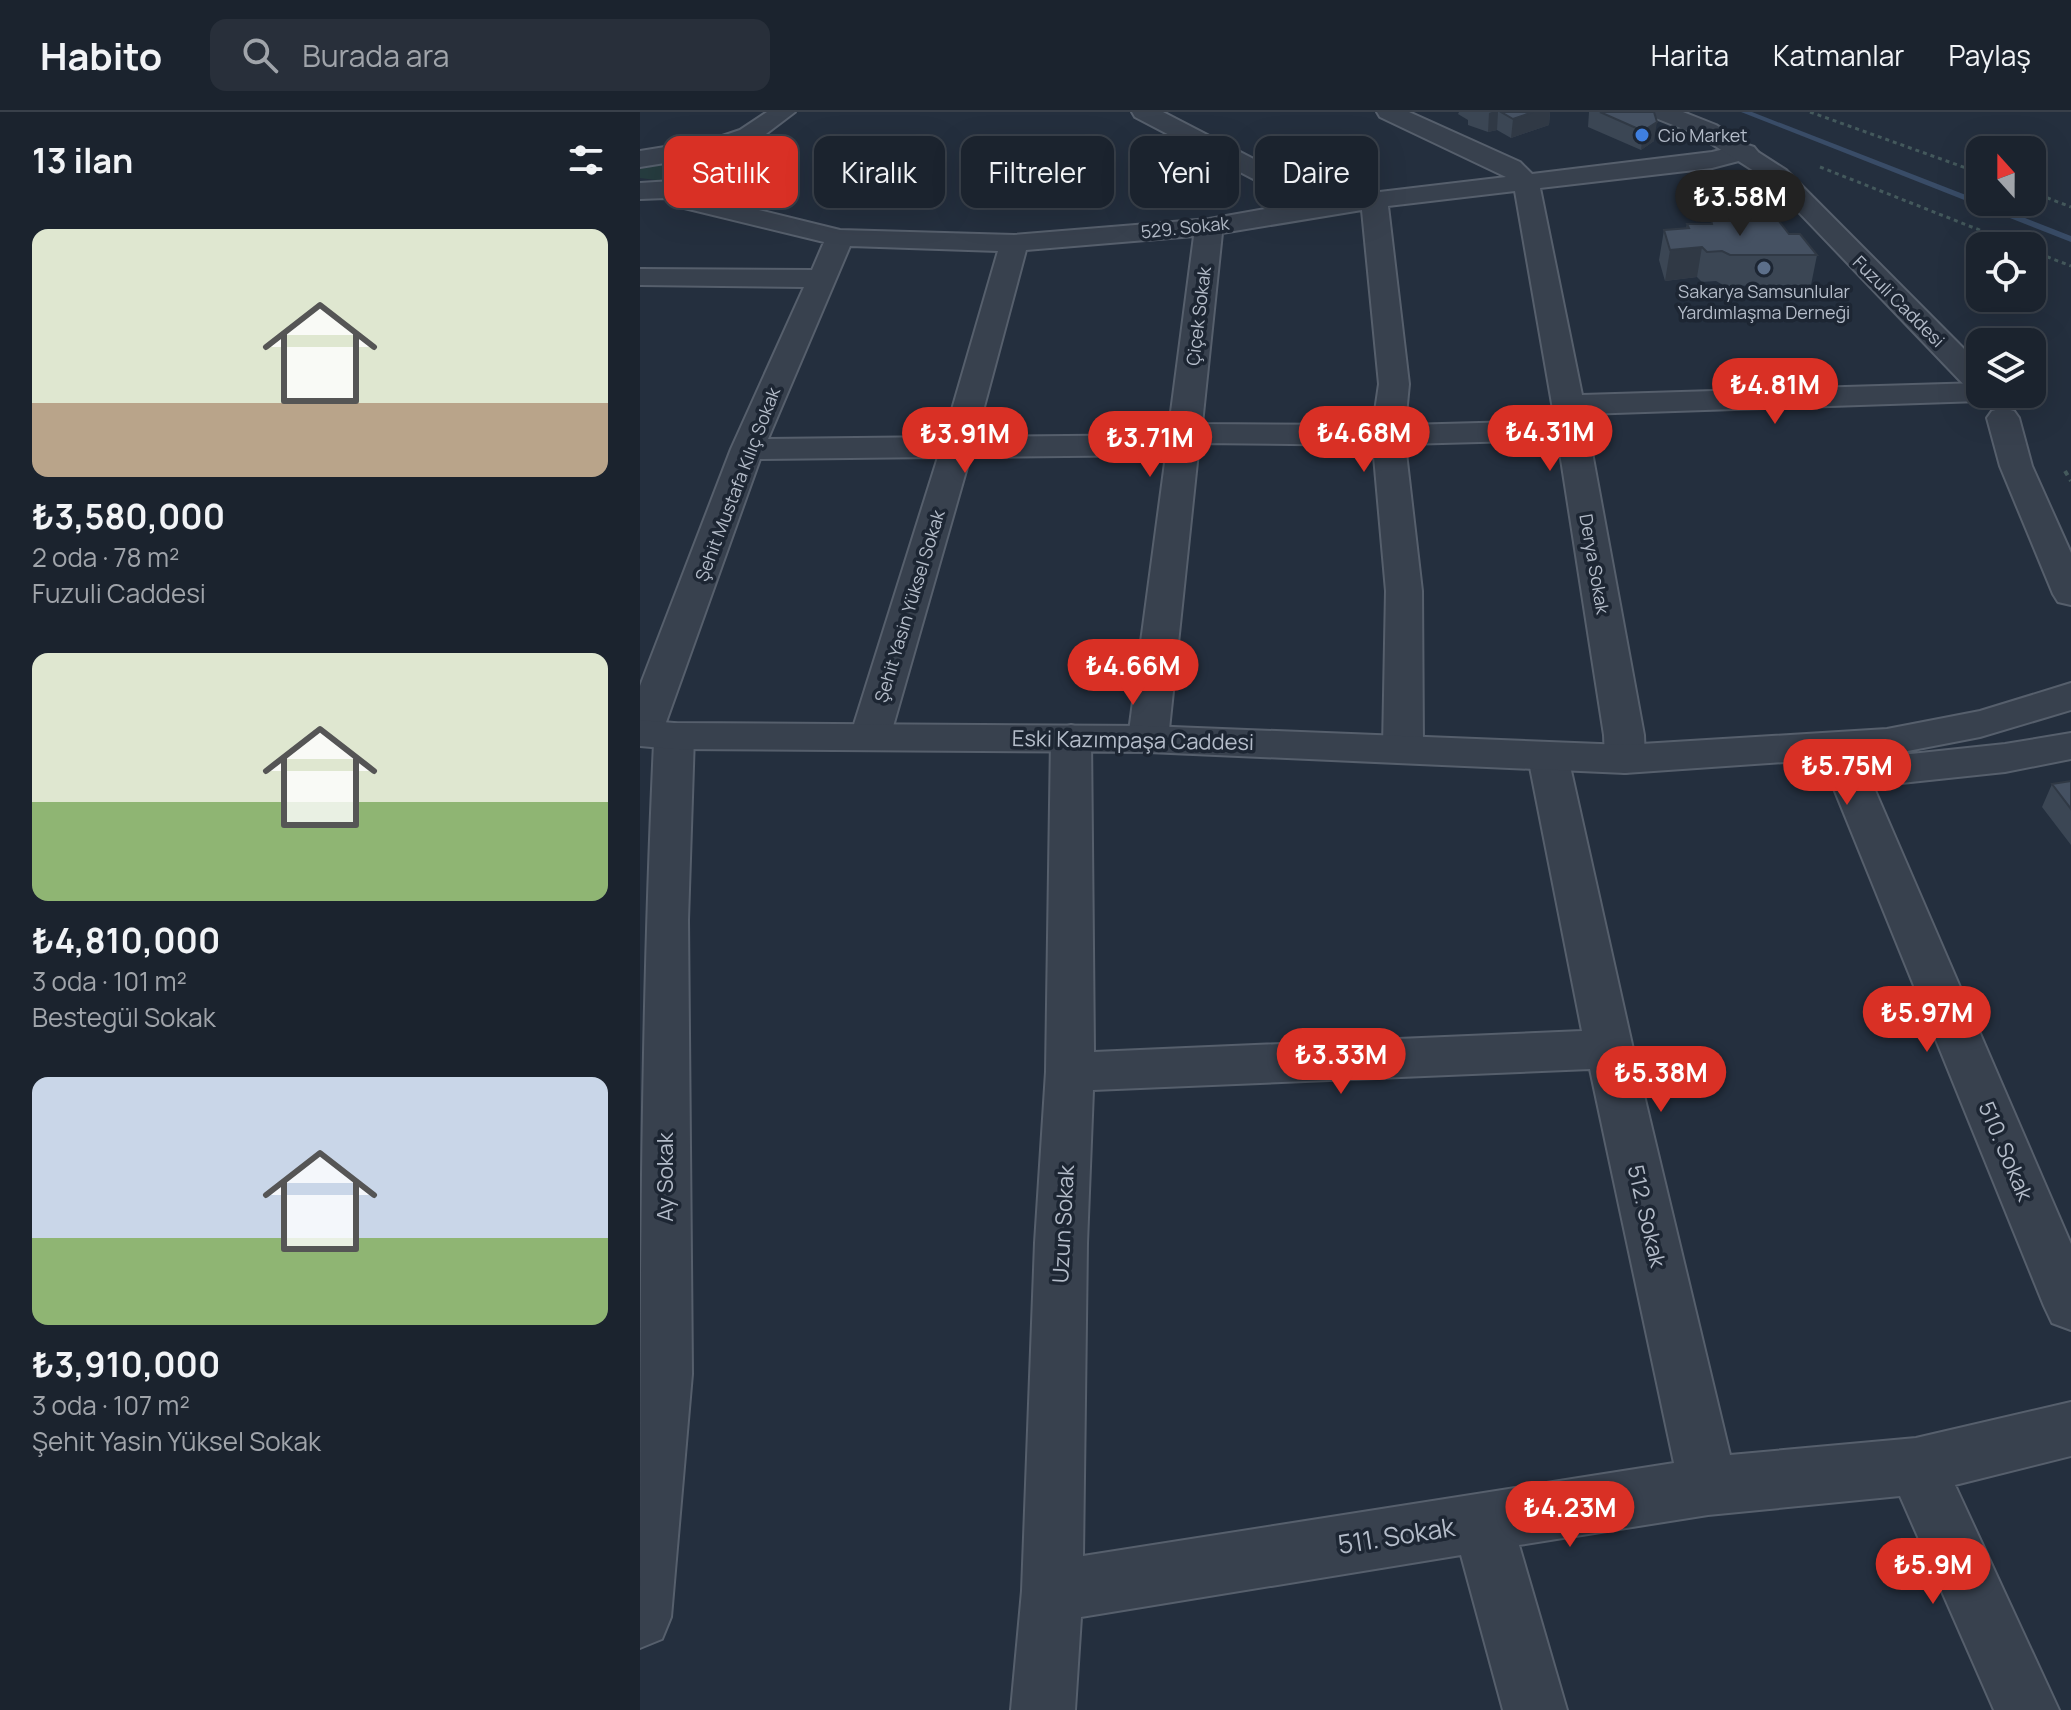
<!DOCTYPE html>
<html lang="tr">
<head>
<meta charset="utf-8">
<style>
  body { margin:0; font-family:Manrope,sans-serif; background:#282f3a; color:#f1f3f6; height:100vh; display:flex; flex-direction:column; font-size:30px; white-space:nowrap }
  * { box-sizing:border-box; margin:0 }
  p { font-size:26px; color:#a0a4aa }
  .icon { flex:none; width:44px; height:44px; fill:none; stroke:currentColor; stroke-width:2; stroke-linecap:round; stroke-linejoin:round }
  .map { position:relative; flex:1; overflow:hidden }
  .side { display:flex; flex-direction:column; background:#1b232e; width:640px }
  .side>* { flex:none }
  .top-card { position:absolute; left:24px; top:24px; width:760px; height:72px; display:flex; gap:16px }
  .needle { width:52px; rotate:339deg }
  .buttons { position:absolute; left:1326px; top:24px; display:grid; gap:16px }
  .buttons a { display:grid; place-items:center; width:80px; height:80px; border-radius:16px; background:#1b232e; box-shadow:0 8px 32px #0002,0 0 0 2px #39404a; font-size:40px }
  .price { position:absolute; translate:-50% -68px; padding:0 18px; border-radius:28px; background:#d93025; color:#fff; font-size:26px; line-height:52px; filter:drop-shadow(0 2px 4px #0008) }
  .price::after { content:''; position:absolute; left:50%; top:48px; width:24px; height:18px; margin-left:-12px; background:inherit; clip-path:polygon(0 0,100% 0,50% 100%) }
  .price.on { background:#222; color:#fff }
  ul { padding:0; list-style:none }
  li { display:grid; align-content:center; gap:16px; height:424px; padding:0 32px }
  li span { display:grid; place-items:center; height:248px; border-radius:16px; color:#555 }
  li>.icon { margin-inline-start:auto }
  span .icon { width:144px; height:144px; fill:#fffc; stroke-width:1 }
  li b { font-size:34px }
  h2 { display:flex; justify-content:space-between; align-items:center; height:96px; padding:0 32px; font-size:34px }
  .tag { padding:0 28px; border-radius:16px; background:#1b232e; box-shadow:0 8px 32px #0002,0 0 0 2px #39404a; font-size:28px; line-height:72px }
  .tag.on { background:#d93025; color:#fff }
  header { display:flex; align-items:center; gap:48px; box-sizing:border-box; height:112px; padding:0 40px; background:#1b232e; border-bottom:2px solid #39404a }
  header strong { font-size:38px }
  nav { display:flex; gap:44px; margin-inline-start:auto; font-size:28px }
  .search { width:560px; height:72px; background:#282f3a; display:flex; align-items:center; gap:20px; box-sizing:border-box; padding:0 28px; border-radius:16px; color:#a0a4aa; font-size:30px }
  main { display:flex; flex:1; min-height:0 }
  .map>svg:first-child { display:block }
</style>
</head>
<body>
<header>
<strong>Habito</strong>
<div class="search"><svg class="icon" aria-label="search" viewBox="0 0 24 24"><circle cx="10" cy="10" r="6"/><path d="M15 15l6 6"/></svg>Burada ara</div>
<nav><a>Harita</a><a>Katmanlar</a><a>Paylaş</a></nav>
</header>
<main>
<section class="side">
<h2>13 ilan<svg class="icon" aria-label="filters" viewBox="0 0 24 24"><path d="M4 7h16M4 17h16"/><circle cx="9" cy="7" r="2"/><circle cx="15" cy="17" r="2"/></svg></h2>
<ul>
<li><span style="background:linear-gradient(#dfe7d0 70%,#b9a48a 0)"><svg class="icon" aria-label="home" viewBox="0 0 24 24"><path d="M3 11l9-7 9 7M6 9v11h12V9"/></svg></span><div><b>₺3,580,000</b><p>2 oda · 78 m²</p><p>Fuzuli Caddesi</p></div></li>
<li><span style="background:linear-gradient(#dfe7d0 60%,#8fb573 0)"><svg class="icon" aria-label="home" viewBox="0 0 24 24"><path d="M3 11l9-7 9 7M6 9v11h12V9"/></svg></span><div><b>₺4,810,000</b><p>3 oda · 101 m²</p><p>Bestegül Sokak</p></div></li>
<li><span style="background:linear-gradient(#c9d6e8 65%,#8fb573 0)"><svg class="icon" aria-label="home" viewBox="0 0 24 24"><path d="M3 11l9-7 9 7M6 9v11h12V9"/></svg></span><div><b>₺3,910,000</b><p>3 oda · 107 m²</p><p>Şehit Yasin Yüksel Sokak</p></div></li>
</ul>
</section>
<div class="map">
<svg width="1431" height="1598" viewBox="0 0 1431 1598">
  <rect width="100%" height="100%" fill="#242f3e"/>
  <path fill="#263c3f" d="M29 48 47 52 48 59 23 69 0 66V57Z"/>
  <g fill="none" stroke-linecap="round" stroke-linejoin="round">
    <path fill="#394c67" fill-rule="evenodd" d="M1101 0H1112L1431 124V130Z"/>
    <g stroke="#565f6c" stroke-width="4">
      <path id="minor" d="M127 0H155L118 28 71 44 79 56 63 75 50 81 200 118 374 123 569 107 659 91 495 5 492 0H523L689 86 866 65 740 5 737 0H769L880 50 892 62 1072 40 1105 32 1114 35 1118 40 1114 45 1072 56 900 76 942 283 1340 271V282H1354L1351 287 1340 289 945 302 1004 623 1005 647 999 657 985 661 971 657 965 647 964 623 918 328 765 332 782 479 783 635 777 645 763 648 749 645 743 635 746 479 733 333 559 331 528 627 522 636 508 640 494 636 488 627 526 343 330 345 250 625 244 634 230 638 216 634 210 625 298 345 120 347 25 613 34 611 48 615 54 624 48 808 52 1262 31 1505 22 1527 0 1536C0 1234 0 932 14 631L0 634V574L91 337 164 175 0 173V157L172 158 184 130 32 93 26 86 0 87V71L32 69 53 56 31 50 0 55V39L31 34 44 37 100 18ZM875 79 915 309 765 313 769 272 748 94ZM722 98 739 272 733 313 562 312 582 121ZM554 124 528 323 336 325 386 138ZM210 134 358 139 304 325 128 327Z
        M431 613 445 617 451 626 454 940 942 919 888 645 894 635 908 631 922 635 928 645 993 937 1090 1343 1276 1326 1431 1290V1344L1315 1373 1419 1598H1354L1260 1384 1068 1403 879 1433 927 1598H863L821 1443 441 1505 435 1598H371L382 1479 395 1131 406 960 411 626 417 617ZM950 957 1034 1351 443 1444 447 1131 453 978Z
        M1208 648 1222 652 1228 662 1431 1132V1218L1412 1211 1404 1194 1188 662 1194 652Z"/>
    </g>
    <g stroke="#565f6c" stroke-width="4">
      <path id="tertiary" d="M1010 0H1043L1076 13 1146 58 1340 253V280L1329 278 1128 68 1058 23 1013 5Z
        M1363 296 1374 299 1379 306 1392 354 1431 441V493L1418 490 1413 482 1360 354 1347 306 1352 299Z
        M1431 571V598L1340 625 1247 643 985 661 508 640 34 637 0 634V608L34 611 508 614 985 633 1247 617 1340 599Z
        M1431 621V647L1365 660 1233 674 1219 670 1213 660 1219 650 1233 646 1365 632Z"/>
    </g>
    <path stroke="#44595c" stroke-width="3" stroke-dasharray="4 4" stroke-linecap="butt" d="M1170 0 1340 61
      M1180 55 1380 134
      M1392 80 1431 95
      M1392 139 1431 154"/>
    <path stroke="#44595c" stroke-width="4" stroke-dasharray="5 5" stroke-linecap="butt" d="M1425 359 1431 369"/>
    <use href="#minor" fill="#38414e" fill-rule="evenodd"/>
    <use href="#tertiary" fill="#38414e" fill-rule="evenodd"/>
  </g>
  <path fill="#3b4654" d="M819 0H910L909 13 871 26 857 18 848 20 828 13V8L818 2Z
    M949 0H1014V29L1001 38 948 15Z
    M1071 108 1149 122 1177 143 1171 173 1085 174 1076 169 1062 170 1057 165 1025 169 1019 148 1024 118 1046 117 1047 112H1071Z
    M1431 669V733L1402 695 1412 672Z"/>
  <path fill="#303945" d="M852 0H858L857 18 848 20 849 1Z
    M893 0H910L909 13 871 26 873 7Z
    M1017 10 1014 29 1001 38 1003 19Z
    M1062 135 1057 165 1025 169 1030 138Z"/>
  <path fill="#455162" stroke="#303945" stroke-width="2" d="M861 0H893L873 7Z
    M960 0H1014L1017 10 1003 19Z
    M1135 104 1149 122H1160L1177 143H1090L1082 139 1067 140 1062 135 1030 138 1024 118 1049 116 1047 112H1072L1071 108Z
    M1431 669V697L1412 672Z"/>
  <circle fill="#3f7fe0" stroke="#1d2633" stroke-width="3" cx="1002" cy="23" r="8"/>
  <circle fill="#5c6f8a" stroke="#1d2633" stroke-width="3" cx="1124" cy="156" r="8"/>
  <g text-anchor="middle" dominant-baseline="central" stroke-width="7" stroke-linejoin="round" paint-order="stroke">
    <g font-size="18" fill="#b4bcc9" stroke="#1d2633" text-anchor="start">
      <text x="1018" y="23">Cio Market</text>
      <text x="1124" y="179" text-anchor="middle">Sakarya Samsunlular<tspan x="1124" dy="21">Yardımlaşma Derneği</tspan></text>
    </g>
    <g font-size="18" fill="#b4bcc9" stroke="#1d2633">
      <text transform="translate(545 115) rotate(-6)">529. Sokak</text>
      <text transform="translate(1259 189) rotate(45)">Fuzuli Caddesi</text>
      <text transform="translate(558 204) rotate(-83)">Çiçek Sokak</text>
      <text transform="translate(97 372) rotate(-69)">Şehit Mustafa Kılıç Sokak</text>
      <text transform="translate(955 452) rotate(80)">Derya Sokak</text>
      <text transform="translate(269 494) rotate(-73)">Şehit Yasin Yüksel Sokak</text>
    </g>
    <g font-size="22" fill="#b4bcc9" stroke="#1d2633">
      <text transform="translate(493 628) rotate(1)">Eski Kazımpaşa Caddesi</text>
      <text transform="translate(1366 1039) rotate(67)">510. Sokak</text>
      <text transform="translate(25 1065) rotate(-90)">Ay Sokak</text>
      <text transform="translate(1007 1104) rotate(77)">512. Sokak</text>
      <text transform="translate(423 1112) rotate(-87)">Uzun Sokak</text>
    </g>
    <g font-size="26" fill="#b4bcc9" stroke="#1d2633">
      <text transform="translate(756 1423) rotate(-9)">511. Sokak</text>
    </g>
  </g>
</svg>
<div class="buttons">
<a><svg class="needle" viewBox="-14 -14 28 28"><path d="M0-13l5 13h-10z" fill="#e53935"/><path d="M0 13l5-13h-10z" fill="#a0a4aa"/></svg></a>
<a><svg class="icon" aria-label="locate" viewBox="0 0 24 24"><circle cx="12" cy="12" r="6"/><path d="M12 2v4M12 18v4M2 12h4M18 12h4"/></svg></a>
<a><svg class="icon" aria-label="layers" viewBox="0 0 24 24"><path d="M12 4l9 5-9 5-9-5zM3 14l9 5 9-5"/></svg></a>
</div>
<b class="price on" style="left:1100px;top:126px">₺3.58M</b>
<b class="price" style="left:1135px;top:314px">₺4.81M</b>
<b class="price" style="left:910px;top:361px">₺4.31M</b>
<b class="price" style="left:724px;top:362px">₺4.68M</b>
<b class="price" style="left:325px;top:363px">₺3.91M</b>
<b class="price" style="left:510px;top:367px">₺3.71M</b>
<b class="price" style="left:493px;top:595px">₺4.66M</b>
<b class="price" style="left:1207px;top:695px">₺5.75M</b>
<b class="price" style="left:1287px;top:942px">₺5.97M</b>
<b class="price" style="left:701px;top:984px">₺3.33M</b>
<b class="price" style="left:1021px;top:1002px">₺5.38M</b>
<b class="price" style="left:930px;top:1437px">₺4.23M</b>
<b class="price" style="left:1293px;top:1494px">₺5.9M</b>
<div class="top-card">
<a class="tag on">Satılık</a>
<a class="tag">Kiralık</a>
<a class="tag">Filtreler</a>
<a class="tag">Yeni</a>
<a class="tag">Daire</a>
</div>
</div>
</main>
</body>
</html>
